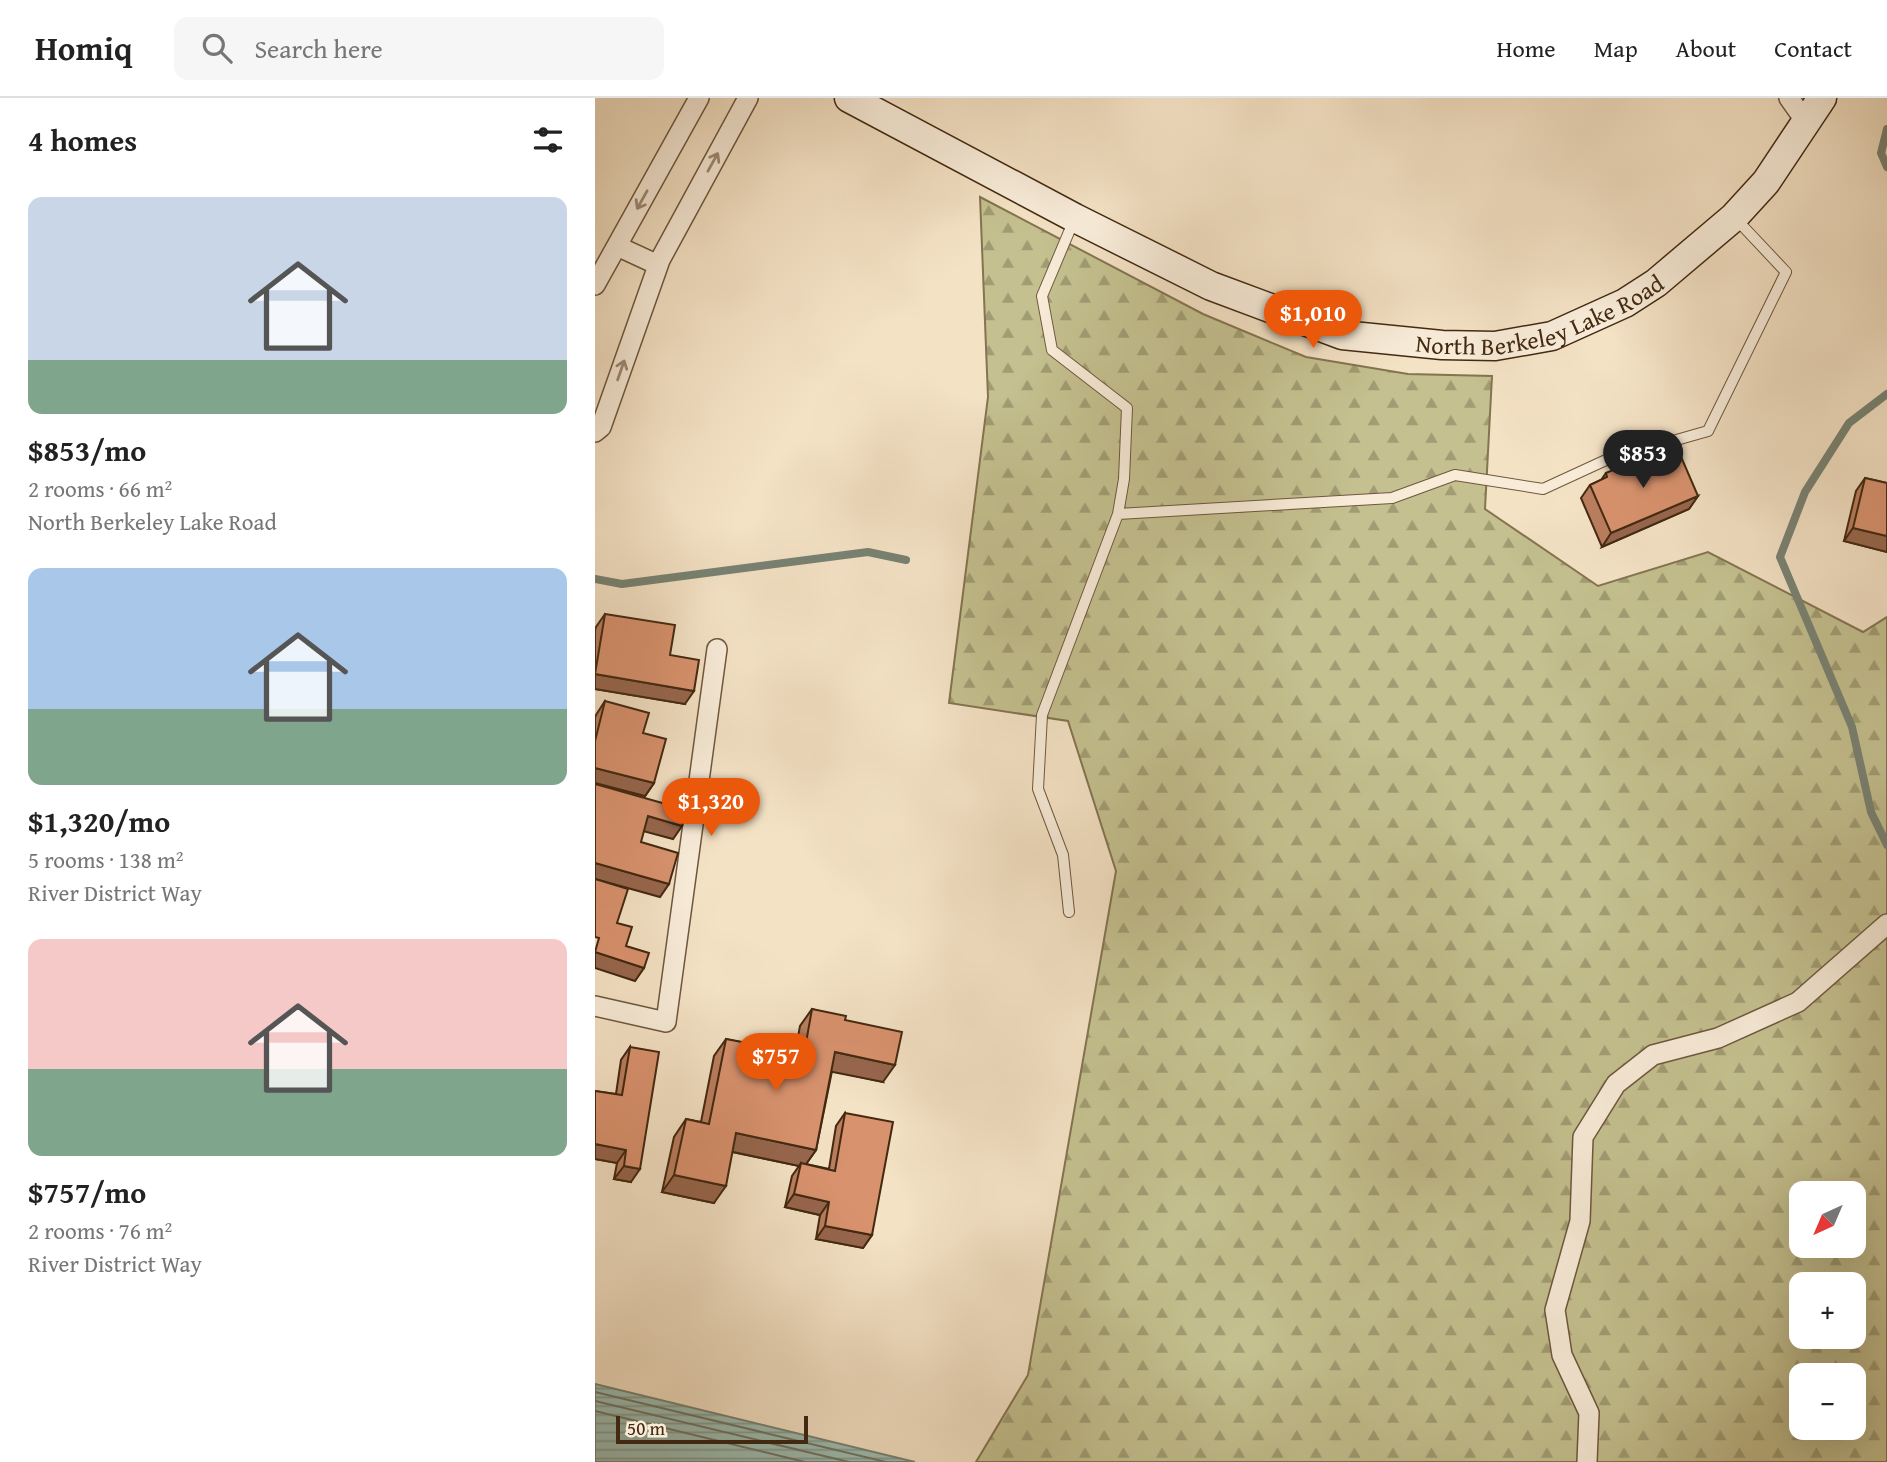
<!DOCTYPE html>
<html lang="en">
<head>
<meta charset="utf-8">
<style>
  body { margin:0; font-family:"Gentium Book Plus",serif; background:#f6f6f6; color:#222; height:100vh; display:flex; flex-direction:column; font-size:26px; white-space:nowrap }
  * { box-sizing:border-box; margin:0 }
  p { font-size:23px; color:#767676 }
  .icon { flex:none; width:38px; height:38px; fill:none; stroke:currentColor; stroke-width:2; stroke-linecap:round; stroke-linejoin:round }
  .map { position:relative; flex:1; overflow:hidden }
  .side { display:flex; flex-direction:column; background:#fff; width:595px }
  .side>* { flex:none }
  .needle { width:46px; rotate:224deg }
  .fabs { position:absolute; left:1194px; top:1083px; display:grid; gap:14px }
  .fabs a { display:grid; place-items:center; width:77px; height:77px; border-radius:14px; background:#fff; box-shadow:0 7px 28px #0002; font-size:35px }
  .scale { position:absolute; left:21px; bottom:18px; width:192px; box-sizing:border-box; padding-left:7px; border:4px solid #432911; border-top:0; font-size:19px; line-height:24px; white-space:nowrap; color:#432911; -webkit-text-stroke:5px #f8ecd9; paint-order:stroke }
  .price { position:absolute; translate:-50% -60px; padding:0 16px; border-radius:24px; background:#ea580c; color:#fff; font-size:23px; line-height:46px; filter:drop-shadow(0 2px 4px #0008) }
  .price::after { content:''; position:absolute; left:50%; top:42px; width:21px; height:16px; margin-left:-10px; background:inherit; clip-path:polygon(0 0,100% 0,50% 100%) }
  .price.on { background:#222; color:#fff }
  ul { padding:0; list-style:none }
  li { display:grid; align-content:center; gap:14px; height:371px; padding:0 28px }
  li span { display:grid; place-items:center; height:217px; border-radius:14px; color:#555 }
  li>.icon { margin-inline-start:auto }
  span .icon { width:126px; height:126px; fill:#fffc; stroke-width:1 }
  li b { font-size:30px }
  h2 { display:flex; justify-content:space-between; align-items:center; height:84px; padding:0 28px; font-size:30px }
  header { display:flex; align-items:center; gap:42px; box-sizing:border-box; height:98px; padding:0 35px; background:#fff; border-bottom:2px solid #e0e0e0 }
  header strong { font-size:33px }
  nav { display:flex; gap:38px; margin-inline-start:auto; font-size:24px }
  .search { width:490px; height:63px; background:#f6f6f6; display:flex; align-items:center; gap:18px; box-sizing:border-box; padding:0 24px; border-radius:14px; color:#767676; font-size:26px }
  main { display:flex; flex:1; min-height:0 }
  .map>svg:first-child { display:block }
</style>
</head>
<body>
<header>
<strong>Homiq</strong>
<div class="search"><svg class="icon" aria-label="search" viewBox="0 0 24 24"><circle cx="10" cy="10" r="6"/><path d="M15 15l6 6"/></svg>Search here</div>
<nav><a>Home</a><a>Map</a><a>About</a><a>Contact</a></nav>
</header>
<main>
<section class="side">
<h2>4 homes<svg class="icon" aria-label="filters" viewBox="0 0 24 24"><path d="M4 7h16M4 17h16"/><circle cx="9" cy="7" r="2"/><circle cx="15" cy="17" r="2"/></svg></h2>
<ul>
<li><span style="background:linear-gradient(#c9d6e8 75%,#7fa58c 0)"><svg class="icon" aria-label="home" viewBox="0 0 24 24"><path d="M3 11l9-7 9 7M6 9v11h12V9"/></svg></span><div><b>$853/mo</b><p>2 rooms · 66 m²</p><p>North Berkeley Lake Road</p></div></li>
<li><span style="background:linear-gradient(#a9c7e8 65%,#7fa58c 0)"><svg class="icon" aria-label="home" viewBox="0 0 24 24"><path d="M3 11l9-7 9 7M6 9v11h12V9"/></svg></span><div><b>$1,320/mo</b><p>5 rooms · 138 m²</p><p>River District Way</p></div></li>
<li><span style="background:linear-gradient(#f6c9c9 60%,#7fa58c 0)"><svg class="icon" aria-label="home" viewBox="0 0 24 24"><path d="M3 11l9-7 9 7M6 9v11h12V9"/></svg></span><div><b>$757/mo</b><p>2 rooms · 76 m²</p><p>River District Way</p></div></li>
</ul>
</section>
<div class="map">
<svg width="1292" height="1364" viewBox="0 0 1292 1364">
  <defs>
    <pattern id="forest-firs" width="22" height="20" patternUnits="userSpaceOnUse" patternTransform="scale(1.75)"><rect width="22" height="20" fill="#c4c08f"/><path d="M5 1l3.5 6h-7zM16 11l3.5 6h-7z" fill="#a19c73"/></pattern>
    <pattern id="water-rules" width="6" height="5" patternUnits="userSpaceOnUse" patternTransform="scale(1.75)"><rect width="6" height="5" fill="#9cbeb4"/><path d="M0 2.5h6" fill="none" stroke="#819a91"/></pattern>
  </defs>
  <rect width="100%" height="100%" fill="#f4e2c5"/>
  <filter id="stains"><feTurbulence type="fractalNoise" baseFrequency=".00286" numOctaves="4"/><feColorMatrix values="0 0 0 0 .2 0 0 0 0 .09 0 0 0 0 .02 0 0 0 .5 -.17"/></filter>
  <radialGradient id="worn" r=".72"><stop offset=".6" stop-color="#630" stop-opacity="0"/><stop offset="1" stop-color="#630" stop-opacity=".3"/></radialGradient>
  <path fill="url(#forest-firs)" stroke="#847450" stroke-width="2" fill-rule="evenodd" d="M385 99 608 216 711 259 813 276 897 278 890 411 1003 488 1113 454 1268 534 1292 519V1364H381L433 1277 521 773 473 623 354 605 393 299ZM1206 1096H1258V1148H1206ZM1206 1186H1258V1239H1206ZM1206 1278H1258V1330H1206Z"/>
  <path fill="url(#water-rules)" stroke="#788273" stroke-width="2" d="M0 1286 320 1364H0Z"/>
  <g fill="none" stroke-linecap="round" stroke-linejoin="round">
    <path stroke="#707462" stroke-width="2" d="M0 1294 291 1364
      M0 1303 254 1364
      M0 1313 210 1364"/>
    <path stroke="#788273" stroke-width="8" d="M1292 31 1286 55 1292 69
      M1292 296 1254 325 1210 394 1185 459 1257 629 1276 714 1292 747
      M0 481 27 486 273 454 311 462"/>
    <g stroke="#6f573e" stroke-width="12">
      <path id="lane" d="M479 122 447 198 457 252 532 310 529 381 523 416 797 400 860 377 948 391 1011 362 1113 333 1191 174 1142 122
        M474 814 468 757 443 691 447 617 523 416"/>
    </g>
    <g stroke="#6f573e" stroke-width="22">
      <path id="street" d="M1194 0 1211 24
        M22 148 63 167
        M0 187 104 0
        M0 334 6 329 65 162 153 0
        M0 908 71 924 122 551
        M992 1364 994 1315 967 1257 960 1212 985 1123 988 1039 1021 986 1058 957 1123 940 1203 904 1292 826"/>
    </g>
    <g stroke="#432911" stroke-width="31">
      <g id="secondary">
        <path id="s1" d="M254 0 480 120 616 188 747 237 847 247 900 248 957 238 1030 205 1061 185 1139 119 1171 84 1227 0"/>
      </g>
    </g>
    <use href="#lane" stroke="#f8ecd9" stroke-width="10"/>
    <use href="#street" stroke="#f8ecd9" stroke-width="19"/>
    <use href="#secondary" stroke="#f8ecd9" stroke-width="28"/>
  </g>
  <path fill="#ba7e5f" stroke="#432911" stroke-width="2" d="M1062 363 1103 398 1094 411 1007 449 986 400 995 387 1006 382 1011 375Z
    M1270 380 1292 385V454L1249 443 1261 393Z
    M10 516 75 557 90 606 0 591V532L1 529Z
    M10 603 59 685 50 698 0 685V620L1 617Z
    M217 911 250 922 288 984 237 973 221 1052 211 1066 234 1071 241 1028 250 1015 277 1137 268 1150 221 1141 225 1117 190 1109 197 1078 204 1068 137 1054 119 1105 67 1094 79 1039 91 1021 106 1024 119 958 131 941 200 955 205 928Z
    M35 949 36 1084 19 1081 22 1065 0 1061V993L21 996 26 962Z"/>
  <path fill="#97664d" stroke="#432911" stroke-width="2" d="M1103 398 1094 411 1007 449 1016 435Z
    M1258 430 1292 438V454L1249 443Z
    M0 576 99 593 90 606 0 591Z
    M0 670 59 685 50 698 0 685Z
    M53 718 87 728 78 741 44 732Z
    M0 765 74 786 65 799 0 781Z
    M0 854 49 870 40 883 0 870Z
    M240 954 300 967 288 984 228 972Z
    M141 1035 221 1052 209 1069 206 1065 204 1068 129 1052Z
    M0 1046 31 1052 22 1065 0 1061Z
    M29 1068 45 1071 36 1084 19 1081Z
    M79 1077 131 1088 119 1105 67 1094Z
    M199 1096 234 1104 225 1117 190 1109Z
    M230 1128 277 1137 268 1150 221 1141Z"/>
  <path fill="#d8926e" stroke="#432911" stroke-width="2" d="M1058 354 1062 363 1084 354 1103 398 1016 435 995 387 1012 379 1011 375Z
    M1270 380 1292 385V438L1258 430Z
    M10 516 80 527 75 557 104 562 99 593 0 576Z
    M10 603 54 615 48 635 71 641 59 685 0 670V643Z
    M0 686 92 712 87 728 53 718 46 744 83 755 74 786 0 765Z
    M0 781 33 791 22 825 37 829 31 848 54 855 49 870 0 854 4 840 0 839Z
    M217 911 251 918 250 922 307 934 300 967 240 954 221 1052 141 1035 131 1088 79 1077 91 1021 114 1026 131 941 209 956Z
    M35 949 64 954 45 1071 29 1068 31 1052 0 1046V993L27 997Z
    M250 1015 298 1024 277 1137 230 1128 234 1104 199 1096 206 1065 240 1073Z"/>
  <defs><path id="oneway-shaft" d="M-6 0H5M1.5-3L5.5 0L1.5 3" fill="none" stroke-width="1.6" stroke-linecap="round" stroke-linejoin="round" transform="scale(1.75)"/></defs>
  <g stroke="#9e8a75">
    <use href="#oneway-shaft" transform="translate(118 64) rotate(-61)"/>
    <use href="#oneway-shaft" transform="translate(47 102) rotate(119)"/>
    <use href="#oneway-shaft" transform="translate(26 272) rotate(-71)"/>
  </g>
  <g text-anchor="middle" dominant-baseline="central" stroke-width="6" stroke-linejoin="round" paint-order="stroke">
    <g font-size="24" fill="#432911" stroke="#f8ecd9">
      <text stroke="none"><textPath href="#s1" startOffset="752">North Berkeley Lake Road</textPath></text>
    </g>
  </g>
  <rect width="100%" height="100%" filter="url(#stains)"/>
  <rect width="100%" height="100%" fill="url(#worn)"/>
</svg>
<div class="fabs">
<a><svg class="needle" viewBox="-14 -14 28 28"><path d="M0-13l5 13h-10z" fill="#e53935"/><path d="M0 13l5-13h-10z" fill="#767676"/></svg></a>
<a>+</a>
<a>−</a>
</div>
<div class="scale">50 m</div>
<b class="price" style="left:718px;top:252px">$1,010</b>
<b class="price on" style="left:1048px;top:392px">$853</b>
<b class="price" style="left:116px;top:740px">$1,320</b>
<b class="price" style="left:181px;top:995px">$757</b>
</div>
</main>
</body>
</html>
